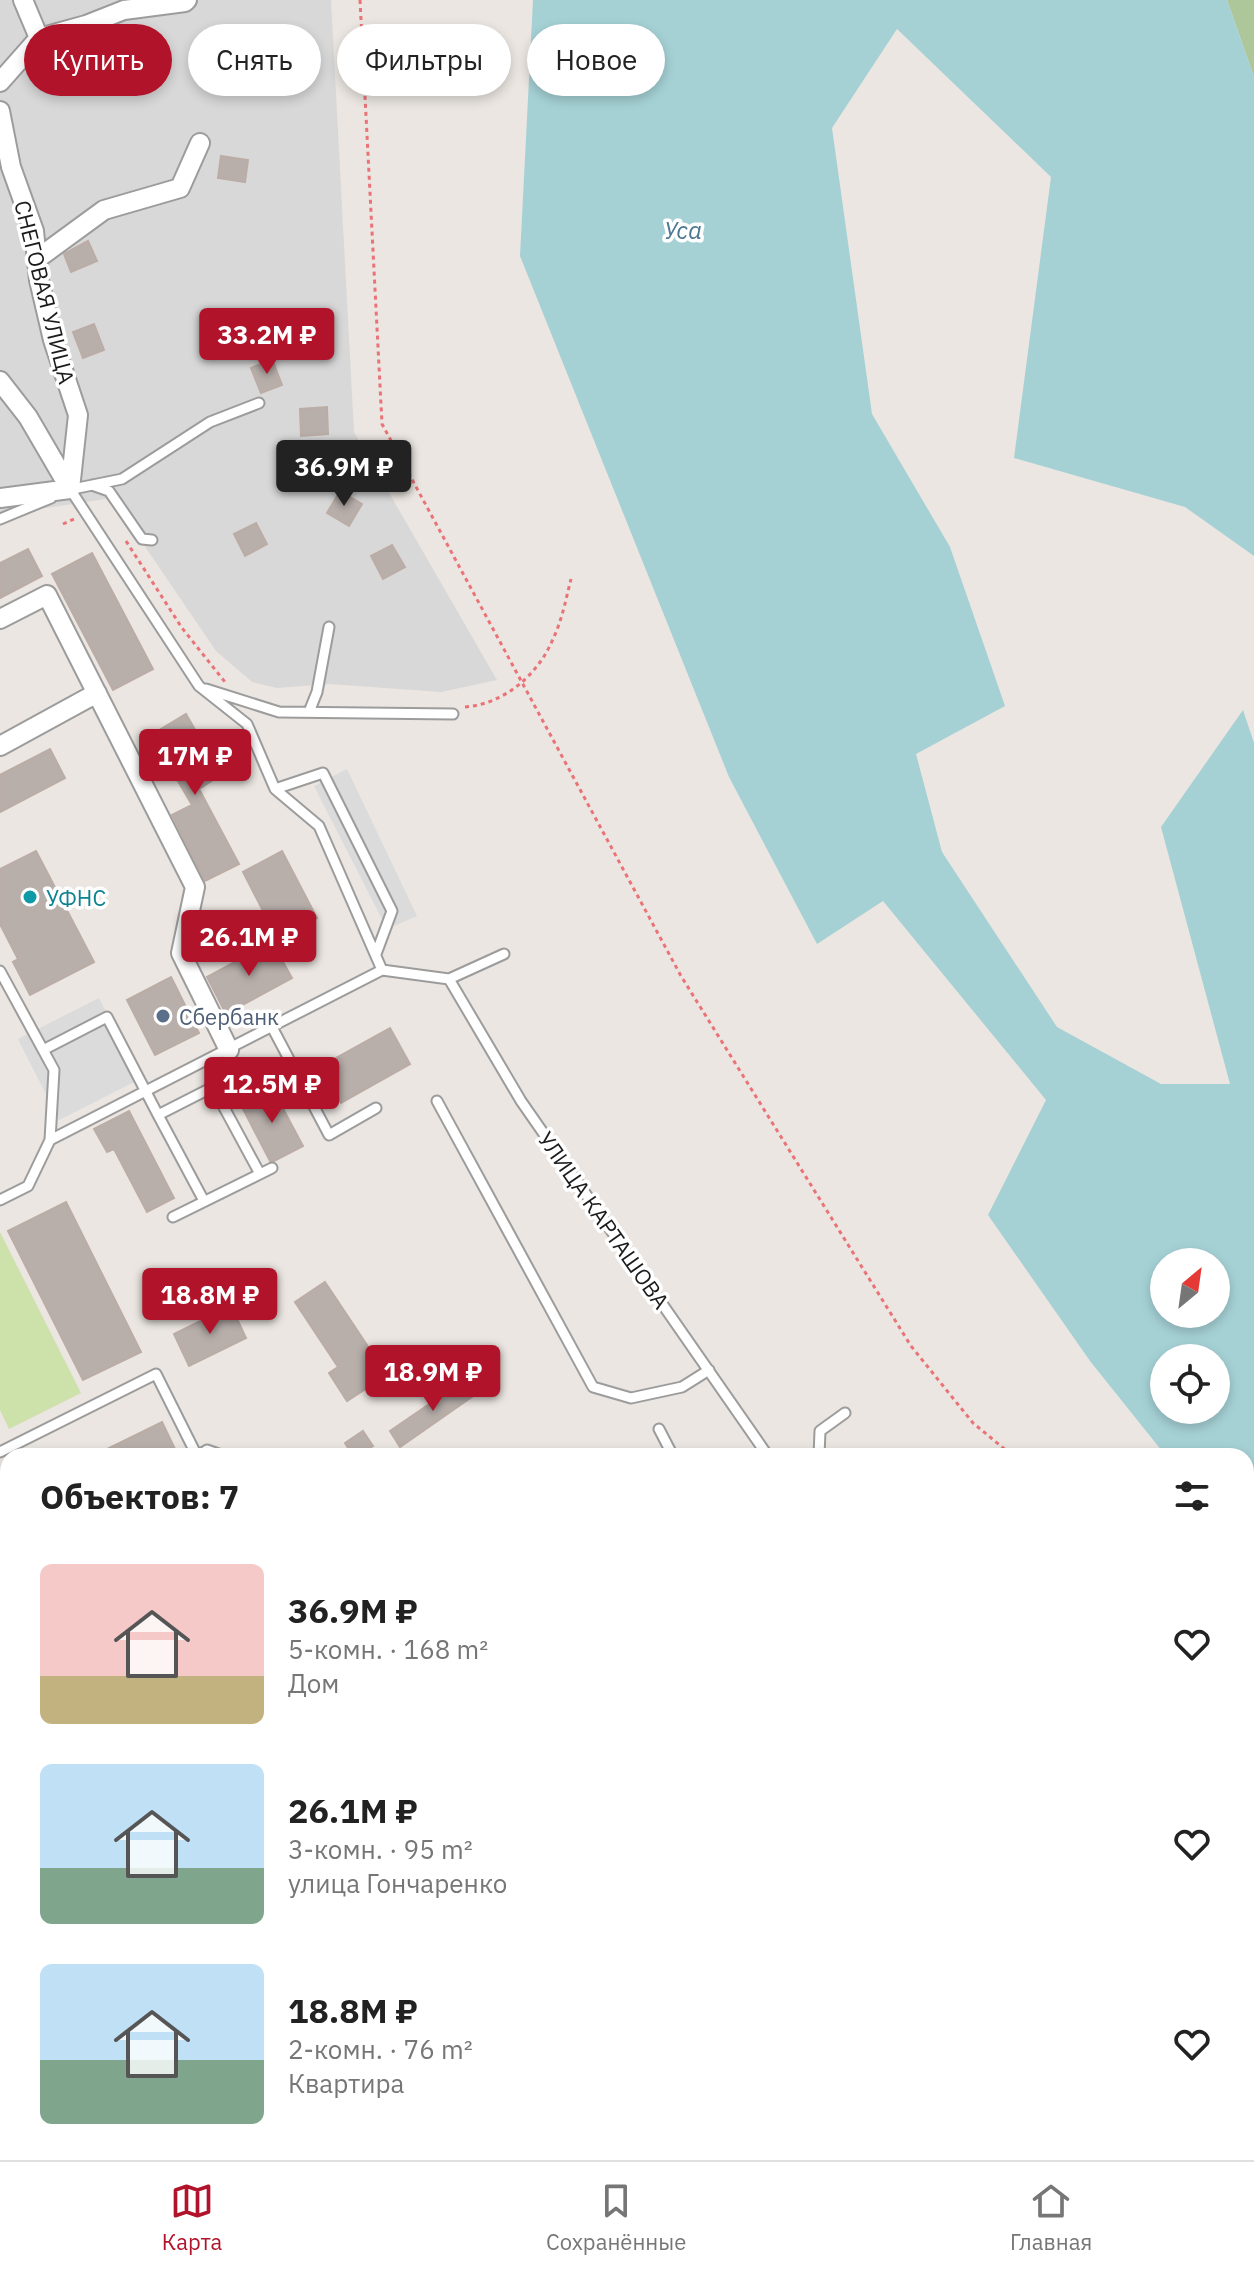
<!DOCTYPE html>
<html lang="ru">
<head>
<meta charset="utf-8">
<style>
  body { margin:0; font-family:"IBM Plex Sans",sans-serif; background:#f6f6f6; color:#222; height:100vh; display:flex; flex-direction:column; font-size:30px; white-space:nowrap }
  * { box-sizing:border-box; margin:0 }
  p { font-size:26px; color:#767676 }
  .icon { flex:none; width:44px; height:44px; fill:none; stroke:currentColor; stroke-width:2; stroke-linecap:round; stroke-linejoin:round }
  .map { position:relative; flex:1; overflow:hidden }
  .details { position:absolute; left:0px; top:1448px; width:1254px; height:712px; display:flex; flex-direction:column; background:#fff; border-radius:24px 24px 0 0; box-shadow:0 4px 12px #0003 }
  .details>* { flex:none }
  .banner { position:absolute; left:24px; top:24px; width:800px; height:72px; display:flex; gap:16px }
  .needle { width:52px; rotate:29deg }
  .buttons { position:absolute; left:1150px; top:1248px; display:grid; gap:16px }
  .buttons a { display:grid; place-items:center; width:80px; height:80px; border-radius:50%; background:#fff; box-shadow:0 4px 12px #0003; font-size:40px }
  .price { position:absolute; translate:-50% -68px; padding:0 18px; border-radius:8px; background:#b1142a; color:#fff; font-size:26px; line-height:52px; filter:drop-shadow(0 2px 4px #0008) }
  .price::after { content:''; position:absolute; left:50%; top:48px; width:24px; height:18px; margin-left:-12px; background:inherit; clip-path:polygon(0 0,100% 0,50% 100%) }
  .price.selected { background:#222; color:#fff }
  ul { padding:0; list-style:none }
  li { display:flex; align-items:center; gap:24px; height:200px; padding:0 40px }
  li span { display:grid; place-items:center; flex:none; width:224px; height:160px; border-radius:12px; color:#555 }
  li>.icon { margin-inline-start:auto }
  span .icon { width:96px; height:96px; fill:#fffc; stroke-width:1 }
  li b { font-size:34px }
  h2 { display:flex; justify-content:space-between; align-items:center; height:96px; padding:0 40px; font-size:34px }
  .tag { padding:0 28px; border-radius:36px; background:#fff; box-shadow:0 4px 12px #0003; font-size:28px; line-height:72px }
  .tag.selected { background:#b1142a; color:#fff }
  .dock { display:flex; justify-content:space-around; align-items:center; height:112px; border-top:2px solid #e0e0e0; background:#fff; font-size:22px; color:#767676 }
  .dock a { display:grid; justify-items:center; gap:4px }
  .dock .selected { color:#b1142a }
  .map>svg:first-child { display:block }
</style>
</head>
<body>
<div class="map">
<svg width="1254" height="2160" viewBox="0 0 1254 2160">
  <rect width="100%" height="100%" fill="#ebe6e1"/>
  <path fill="#d9d8d8" d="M0 0H331L354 432 497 680 441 692 329 684 277 688 252 682 216 651 112 498 0 515Z
    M0 1639 8 1654V2146L0 2150Z"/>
  <path fill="#cde1ab" d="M0 1232 81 1393 9 1429 0 1410Z"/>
  <path fill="#adc69a" d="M1227 0H1254V77Z"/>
  <path fill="#c4f2c1" d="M559 2152H743L748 2160H549Z"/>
  <path fill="#dbdbdb" d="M347 769 417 916 387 929 314 786Z
    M99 998 140 1079 59 1120 18 1039Z"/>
  <path fill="#a5d1d5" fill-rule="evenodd" d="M533 0H1227L1254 77V556L1185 507 1014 458 1051 177 897 29 832 128 872 414 950 547 1005 706 916 754 942 852 1057 1027 1161 1084H1230L1161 827 1243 710 1254 743V1566L1246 1556V1456H1166L1090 1361 988 1215 1046 1100 883 901 817 944 729 777 520 256ZM1164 1262H1216V1314H1164ZM1164 1358H1216V1410H1164Z"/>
  <path fill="#b8afab" stroke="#bbaca5" stroke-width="2" d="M50 47 66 64 49 79 34 62 46 49Z
    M221 156 248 160 245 182 218 178Z
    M88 241 97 261 71 272 64 254Z
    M94 324 104 350 83 358 73 332Z
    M272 359 282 385 261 393 251 368Z
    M327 407 328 434 301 436 300 409Z
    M340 491 362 504 349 526 327 513Z
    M256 523 267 544 245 556 234 534Z
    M392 545 405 567 383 579 371 556Z
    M28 549 42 576 0 598V563Z
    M92 553 153 669 113 690 52 574Z
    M186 714 221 775 199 789 239 864 205 881 172 815 192 805 151 735Z
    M50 749 65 778 0 812V775Z
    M36 851 94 962 30 995 13 962 18 959 0 924V869Z
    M282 851 317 918 277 938 243 872Z
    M272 942 292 978 226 1014 207 977Z
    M171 977 199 1033 155 1055 127 1000Z
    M390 1028 410 1064 341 1103 320 1067Z
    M272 1088 303 1146 274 1161H270L241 1105Z
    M129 1111 174 1198 147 1212 114 1149 107 1152 94 1129Z
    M66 1202 141 1352 83 1380 8 1231Z
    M325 1282 387 1375 347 1401 329 1373 338 1367 295 1302Z
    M231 1306 246 1338 189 1366 174 1334Z
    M466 1379 476 1394 400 1447 390 1431Z
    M162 1422 175 1449 161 1456H93Z
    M363 1431 373 1446 353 1456 345 1443Z"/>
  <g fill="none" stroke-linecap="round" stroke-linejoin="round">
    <g stroke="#9c9c9c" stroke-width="13">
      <path id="lane" d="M92 485 109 491 142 539 152 540
        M68 490 122 479 210 422 259 403
        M0 519 51 498
        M206 689 279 712 453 714
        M309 712 317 692 329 627
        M275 789 323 773 392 911 376 954
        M382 970 449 979 504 954
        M0 971 54 1070 50 1140
        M449 979 521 1101 768 1456
        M272 1027 329 1135 376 1108
        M43 1050 107 1017 158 1115 213 1087 260 1174 272 1168
        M437 1101 593 1387 631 1398 682 1387 709 1370
        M158 1115 204 1201
        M0 1200 28 1186 50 1140 382 970 319 826 275 789 247 724 199 686 70 489
        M173 1217 260 1174
        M659 1429 673 1456
        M0 1452 156 1374 197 1456
        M197 1456 207 1450 224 1456
        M819 1456 820 1431 845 1413
        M0 1881 8 1895
        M1246 2035 1254 2045
        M0 2057 5 2053 8 2040
        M0 2141 7 2157
        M262 2152 266 2160
        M395 2160 407 2152"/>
    </g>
    <g stroke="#9c9c9c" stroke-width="22">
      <path id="street" d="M23 0 39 38
        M0 82 39 38 86 25 124 10 185 2 187 0
        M0 111 11 167 34 231 39 280 53 340 78 415 70 489
        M37 259 104 210 180 188 200 143
        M0 381 28 417 70 489
        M0 498 70 489
        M0 619 47 595 195 887 181 953 229 1050
        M0 746 97 693
        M1246 1598 1254 1592
        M1246 1627 1254 1621
        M915 2152V2160"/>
    </g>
    <g stroke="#64610f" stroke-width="30">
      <path id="secondary" d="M0 1502 8 1517
        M1246 2075 1254 2073
        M781 2152 787 2160
        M10 2160 27 2152
        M203 2160 207 2152
        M846 2160C865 2151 881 2151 899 2160
        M1070 2160 1086 2152"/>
    </g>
    <path stroke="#ea7377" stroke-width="3" stroke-dasharray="4 4" stroke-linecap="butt" d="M360 0 382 424 681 976 911 1346 973 1423 1013 1456
      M63 524 74 519
      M126 541 182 628 225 682
      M465 707C504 704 538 675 553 639 562 620 566 599 571 579
      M0 1613 8 1629
      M1246 1682 1249 1680 1254 1685
      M167 2152 172 2160
      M239 2152V2160
      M714 2152 718 2160
      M976 2152 983 2160
      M587 2160 596 2152
      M657 2160 660 2152
      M938 2160 939 2152
      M1017 2160 1030 2152"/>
    <use href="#lane" stroke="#fff" stroke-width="9"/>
    <use href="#street" stroke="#fff" stroke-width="18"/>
    <use href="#secondary" stroke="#f2edb9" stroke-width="26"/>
    <path stroke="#696969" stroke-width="5" stroke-dasharray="16 16" stroke-linecap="butt" d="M1246 1610 1254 1605
      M499 2160 510 2152"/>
  </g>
  <circle fill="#0f9aa8" stroke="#fff" stroke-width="3" cx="30" cy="897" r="8"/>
  <circle fill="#5c6f8a" stroke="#fff" stroke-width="3" cx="163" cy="1016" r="8"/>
  <g text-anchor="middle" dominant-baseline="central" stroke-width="7" stroke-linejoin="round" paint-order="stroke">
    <g font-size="22" fill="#1b1b1b" stroke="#fff">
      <text transform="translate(45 292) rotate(76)">СНЕГОВАЯ УЛИЦА</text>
      <text transform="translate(604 1220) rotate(55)">УЛИЦА КАРТАШОВА</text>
    </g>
    <g font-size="22" fill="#0d838f" stroke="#fff" text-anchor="start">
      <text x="46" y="897">УФНС</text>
    </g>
    <g font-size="22" fill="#4e5e75" stroke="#fff" text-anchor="start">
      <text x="179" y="1016">Сбербанк</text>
    </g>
    <g font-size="24" font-style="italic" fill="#4c7891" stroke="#fff">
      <text x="683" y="230">Уса</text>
    </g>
  </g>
</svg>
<div class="buttons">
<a><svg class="needle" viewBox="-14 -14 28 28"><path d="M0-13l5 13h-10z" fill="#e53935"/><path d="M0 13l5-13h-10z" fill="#767676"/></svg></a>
<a><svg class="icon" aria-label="locate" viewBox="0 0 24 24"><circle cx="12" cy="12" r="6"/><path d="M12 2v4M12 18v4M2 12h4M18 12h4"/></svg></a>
</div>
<b class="price" style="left:267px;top:376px">33.2M ₽</b>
<b class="price selected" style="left:344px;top:508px">36.9M ₽</b>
<b class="price" style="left:195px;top:797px">17M ₽</b>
<b class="price" style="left:249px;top:978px">26.1M ₽</b>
<b class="price" style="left:272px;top:1125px">12.5M ₽</b>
<b class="price" style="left:210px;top:1336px">18.8M ₽</b>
<b class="price" style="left:433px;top:1413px">18.9M ₽</b>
<div class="banner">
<a class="tag selected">Купить</a>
<a class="tag">Снять</a>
<a class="tag">Фильтры</a>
<a class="tag">Новое</a>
</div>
<section class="details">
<h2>Объектов: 7<svg class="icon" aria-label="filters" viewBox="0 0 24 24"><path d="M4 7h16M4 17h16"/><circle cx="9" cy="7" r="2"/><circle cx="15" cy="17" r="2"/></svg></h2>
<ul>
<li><span style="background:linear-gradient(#f6c9c9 70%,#c2b280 0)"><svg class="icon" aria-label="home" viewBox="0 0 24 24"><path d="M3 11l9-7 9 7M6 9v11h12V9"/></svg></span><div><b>36.9M ₽</b><p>5-комн. · 168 m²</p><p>Дом</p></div><svg class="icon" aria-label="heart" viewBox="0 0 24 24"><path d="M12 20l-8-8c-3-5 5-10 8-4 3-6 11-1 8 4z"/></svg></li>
<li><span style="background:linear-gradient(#bfe0f5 65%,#7fa58c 0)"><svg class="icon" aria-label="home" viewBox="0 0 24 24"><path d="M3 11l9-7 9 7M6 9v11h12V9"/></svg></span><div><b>26.1M ₽</b><p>3-комн. · 95 m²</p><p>улица Гончаренко</p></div><svg class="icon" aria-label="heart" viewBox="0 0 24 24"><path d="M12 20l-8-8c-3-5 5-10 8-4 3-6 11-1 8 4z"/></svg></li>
<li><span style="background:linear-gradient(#bfe0f5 60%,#7fa58c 0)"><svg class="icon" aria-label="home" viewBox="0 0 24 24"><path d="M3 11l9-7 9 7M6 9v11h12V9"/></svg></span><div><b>18.8M ₽</b><p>2-комн. · 76 m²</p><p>Квартира</p></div><svg class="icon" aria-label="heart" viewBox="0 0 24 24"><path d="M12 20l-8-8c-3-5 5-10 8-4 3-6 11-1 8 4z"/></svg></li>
</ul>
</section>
</div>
<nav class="dock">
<a class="selected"><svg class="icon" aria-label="map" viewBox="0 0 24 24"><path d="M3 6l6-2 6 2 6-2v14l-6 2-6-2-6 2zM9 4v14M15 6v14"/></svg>Карта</a>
<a><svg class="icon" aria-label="saved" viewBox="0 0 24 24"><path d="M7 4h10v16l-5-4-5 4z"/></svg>Сохранённые</a>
<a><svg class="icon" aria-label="home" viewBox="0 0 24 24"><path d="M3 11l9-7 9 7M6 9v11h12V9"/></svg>Главная</a>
</nav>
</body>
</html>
